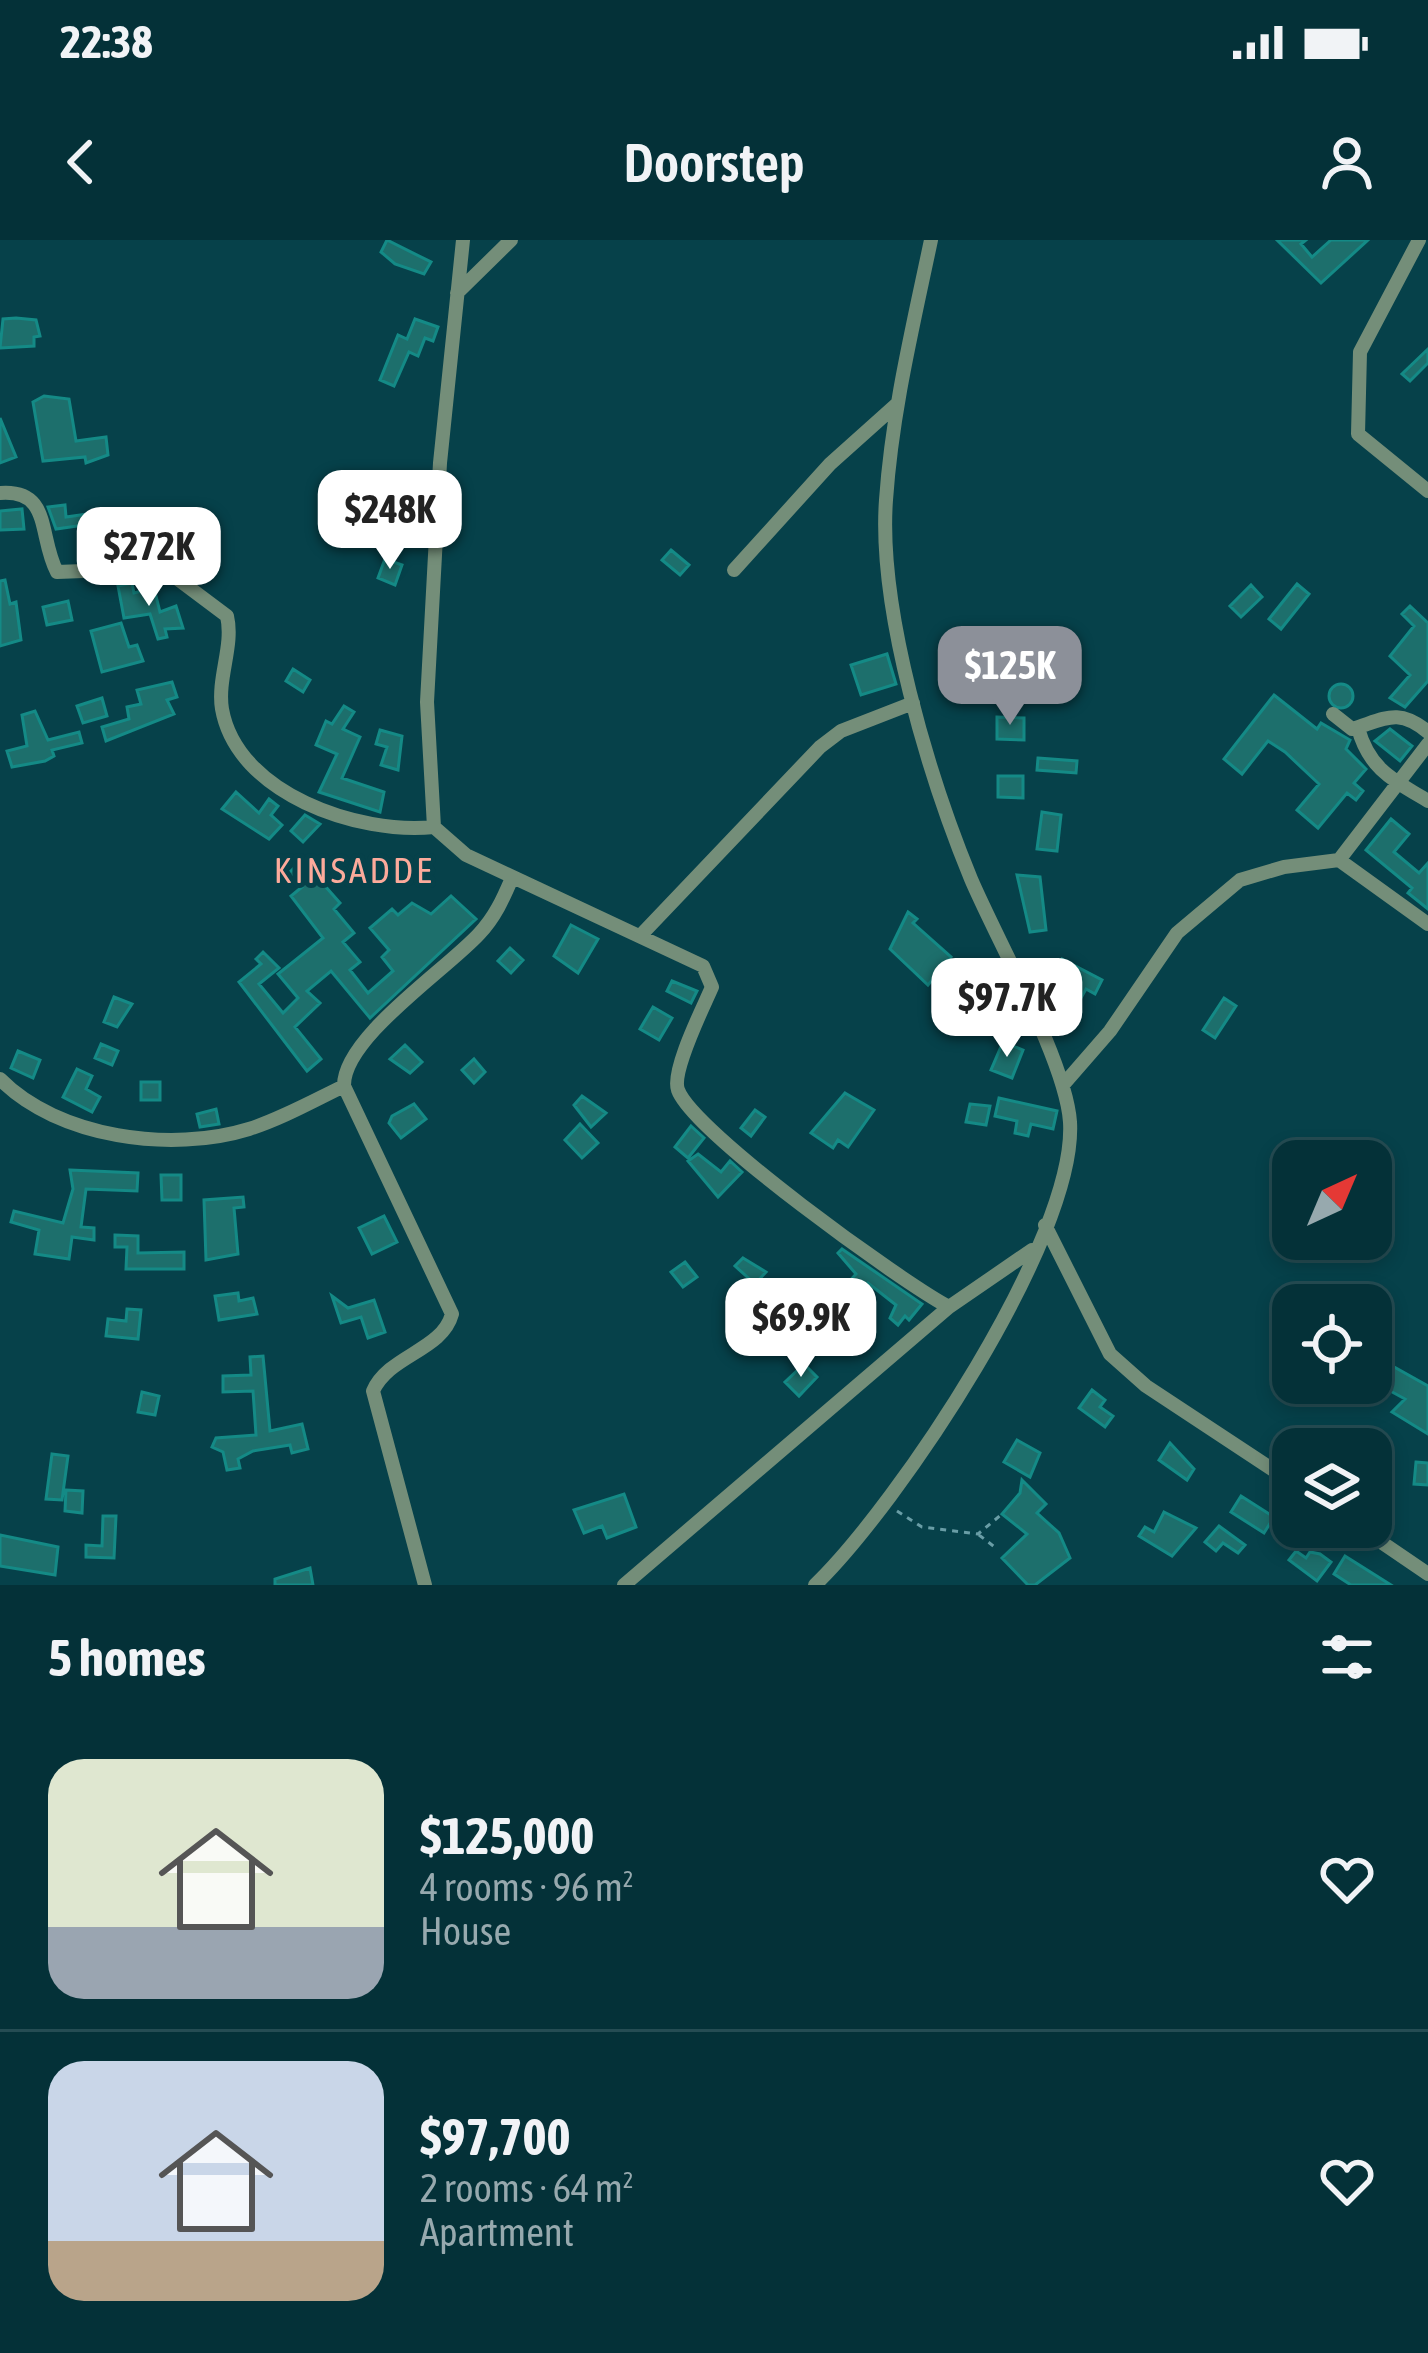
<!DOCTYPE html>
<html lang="en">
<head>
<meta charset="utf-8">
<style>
  body { margin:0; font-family:"Asap Condensed",sans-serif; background:#123d43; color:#f1f3f6; height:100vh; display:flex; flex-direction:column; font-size:45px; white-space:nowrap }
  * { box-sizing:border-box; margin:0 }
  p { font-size:39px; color:#97a9ae }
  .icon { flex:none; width:66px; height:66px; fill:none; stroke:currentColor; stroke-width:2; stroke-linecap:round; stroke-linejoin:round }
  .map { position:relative; height:1345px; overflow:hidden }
  .sheet { display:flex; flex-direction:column; background:#043138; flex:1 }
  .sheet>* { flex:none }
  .needle { width:78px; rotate:44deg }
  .buttons { position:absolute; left:1272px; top:900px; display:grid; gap:24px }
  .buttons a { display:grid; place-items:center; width:120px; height:120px; border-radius:24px; background:#043138; box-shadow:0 6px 18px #0003,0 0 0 3px #254c53; font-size:60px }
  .price { position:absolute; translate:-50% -102px; padding:0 27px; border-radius:24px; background:#fff; color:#222; font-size:39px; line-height:78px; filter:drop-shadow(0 3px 6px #0008) }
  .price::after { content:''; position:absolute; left:50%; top:72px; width:36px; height:27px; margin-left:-18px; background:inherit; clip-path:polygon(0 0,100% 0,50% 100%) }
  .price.on { background:#8c9099; color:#fff }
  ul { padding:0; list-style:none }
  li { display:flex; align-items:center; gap:36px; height:300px; padding:0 48px }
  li+li { border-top:3px solid #254c53 }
  li span { display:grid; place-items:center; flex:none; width:336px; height:240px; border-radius:36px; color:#555 }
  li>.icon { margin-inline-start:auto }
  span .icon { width:144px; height:144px; fill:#fffc; stroke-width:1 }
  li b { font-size:51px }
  h2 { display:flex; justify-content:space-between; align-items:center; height:144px; padding:0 48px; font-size:51px }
  .status { display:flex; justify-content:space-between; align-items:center; height:84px; padding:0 60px; background:#043138; direction:ltr }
  .status svg { height:33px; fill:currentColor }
  header { display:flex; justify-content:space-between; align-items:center; height:156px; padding:0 48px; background:#043138; font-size:54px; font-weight:600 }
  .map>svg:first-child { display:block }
</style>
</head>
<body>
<div class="status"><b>22:38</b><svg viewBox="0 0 49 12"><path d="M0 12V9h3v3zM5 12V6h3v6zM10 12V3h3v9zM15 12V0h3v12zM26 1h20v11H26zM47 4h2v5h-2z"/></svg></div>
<header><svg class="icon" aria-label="back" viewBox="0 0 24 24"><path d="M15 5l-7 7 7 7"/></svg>Doorstep<svg class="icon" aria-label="person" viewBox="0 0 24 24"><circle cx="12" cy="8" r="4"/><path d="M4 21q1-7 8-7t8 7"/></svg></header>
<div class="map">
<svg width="1428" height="1345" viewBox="0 0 1428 1345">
  <rect width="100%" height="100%" fill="#06414a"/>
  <path fill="#1d6f6c" stroke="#148a86" stroke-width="3" d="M387 0 431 22 424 34 395 24 381 12Z
    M1277 0H1306L1301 4 1312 17 1331 0H1368L1321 43Z
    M16 78 36 80 40 96 34 97V106L0 108 3 79Z
    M415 79 438 87 433 101 425 98 418 116 409 112 394 146 380 140 398 95 407 99Z
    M1428 109V123L1410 141 1402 134Z
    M44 156 69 159 76 201 106 197 108 215 86 223 85 217 43 221 33 162Z
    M0 178 16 217 0 223Z
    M65 265 66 277 88 274 91 284 56 289 48 267Z
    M22 269 24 289 0 290V271Z
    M671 310 689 325 680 335 662 320Z
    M385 319 402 325 395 345 378 338Z
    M5 340 10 364 16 362 21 400 0 406V341Z
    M132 343 134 353 154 348 160 372 176 366 183 388 165 389 167 397 158 399 150 374 124 378 118 346Z
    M1297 344 1309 354 1281 389 1269 379Z
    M1251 345 1262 357 1241 377 1230 366Z
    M68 361 72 380 47 385 43 367Z
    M1410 366 1428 383V441L1405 467 1390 458 1410 435 1390 416 1414 386 1402 374Z
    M121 383 129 407 137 405 143 421 102 432 91 391Z
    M887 414 896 444 861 455 851 425Z
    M293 429 310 440 303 452 286 441Z
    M172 442 177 457 167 460 174 474 106 501 102 487 129 479 127 467 141 464 137 450Z
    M1329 456a12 12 0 1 1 24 0a12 12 0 1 1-24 0Z
    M1274 455 1317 489 1321 483 1350 500 1346 509 1366 529 1354 543 1363 551 1356 560 1347 553 1318 588 1297 570 1319 544 1285 512 1268 501 1242 534 1224 519Z
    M102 458 107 476 83 483 77 466Z
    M344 466 354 472 343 489 360 497 342 538 384 552 380 572 319 552 337 514 316 505 326 481 332 484Z
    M35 471 48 500 79 492 82 503 52 510 54 516 45 521 12 527 7 511 27 506 22 475Z
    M997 477 1024 478V500L997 499Z
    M1390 489 1412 506 1400 521 1375 501Z
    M380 490 402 496 398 530 381 525 387 507 376 504Z
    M1038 518 1077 521 1076 533 1037 530Z
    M998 536H1023V558L998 557Z
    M236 552 259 573 269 559 278 566 271 575 282 585 269 599 222 569Z
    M1042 572 1061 575 1057 611 1037 609Z
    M305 575 320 584 303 602 291 591Z
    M1391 579 1409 594 1394 612 1419 633 1428 623V669L1408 653 1412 648 1366 610Z
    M302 620 340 663 334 669 354 693 343 702 360 722 350 730 368 753 393 731 382 717 389 710 370 688 392 669 398 675 412 663 431 674 451 656 476 679 370 778 331 731 307 751 320 763 295 787 321 819 307 831 239 742 261 724 256 719 263 712 279 728 259 744 283 773 298 758 278 734 323 698 291 656 302 647 289 633Z
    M1017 635 1040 637 1046 690 1030 692Z
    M908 672 917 679 913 683 951 717 928 745 890 709Z
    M571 685 598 699 578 733 554 716Z
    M510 708 523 720 511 733 498 721Z
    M1062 719 1102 740 1095 754 1086 749 1081 758 1057 743 1052 735Z
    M672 741 697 751 691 763 667 751Z
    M114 757 132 764 117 787 104 782Z
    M1224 758 1236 766 1215 798 1203 790Z
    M653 767 672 778 659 800 640 789Z
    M1003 802 1023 810 1012 838 991 830Z
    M101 804 118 811 112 825 95 818Z
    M405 805 422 822 410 833 390 819Z
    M18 811 40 820 33 838 11 828Z
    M474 819 485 832 474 843 462 830Z
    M77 829 92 836 86 849 100 857 92 872 63 857Z
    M141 842H160V860H141Z
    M845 853 874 870 848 907 838 900 833 908 811 893Z
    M582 856 606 873 591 887 574 865Z
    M999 858 1057 871 1053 889 1031 884 1028 896 1015 893 1017 881 995 876Z
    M414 864 426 879 401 898 389 883 392 876Z
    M970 864 990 866 986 885 966 882Z
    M216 869 219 884 200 887 197 874Z
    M755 870 765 877 751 896 741 888Z
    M580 884 598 903 582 918 565 900Z
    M691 886 704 898 688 918 675 907Z
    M698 914 721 932 730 921 742 932 718 957 688 921Z
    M70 930 138 933 137 951 86 949 81 987 94 988V1000L72 997 69 1019 35 1014 39 990 11 982 14 971 63 983 73 949Z
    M161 935H181V960H162Z
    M243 957 244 967 234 968 238 1014 206 1020 204 960Z
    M384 976 397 1002 372 1014 359 988Z
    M115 995 138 996V1013L184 1012V1029H126L127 1007H115Z
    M842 1009 922 1064 909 1080 905 1076 898 1085 890 1078 896 1065 868 1043 847 1066 836 1056 856 1034 838 1013Z
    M743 1018 766 1032 755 1044 735 1026Z
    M685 1022 697 1037 683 1047 671 1032Z
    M238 1053 239 1061 253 1058 257 1074 219 1080 215 1056Z
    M332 1056 348 1068 374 1060 385 1092 368 1098 361 1077 341 1083Z
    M127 1069 141 1070 138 1099 106 1096 108 1079 126 1081Z
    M1371 1114 1428 1146V1194L1392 1172 1405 1159 1383 1147 1374 1163 1354 1152 1359 1143H1371Z
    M263 1116 270 1191 302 1184 308 1209 292 1213 290 1205 253 1211 238 1219 240 1228 227 1230 223 1212 212 1207 216 1198 256 1195 253 1151 223 1152V1136L251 1135 250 1117Z
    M804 1124 817 1137 799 1156 785 1142Z
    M1092 1150 1105 1160 1100 1167 1113 1176 1105 1187 1079 1168Z
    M142 1152 159 1156 155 1175 138 1172Z
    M1017 1200 1040 1213 1030 1237 1004 1222Z
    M1170 1203 1194 1229 1187 1240 1159 1220Z
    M52 1214 68 1216 62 1260 46 1259Z
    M1416 1222 1428 1223V1245L1414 1244Z
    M1022 1240 1046 1264 1037 1273 1059 1293 1070 1318 1035 1345H1028L1002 1318 1027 1294 1002 1274 1020 1253Z
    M66 1250 83 1251 82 1273 65 1271Z
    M624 1254 636 1287 607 1298 602 1286 584 1293 574 1270Z
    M1241 1256 1274 1277 1264 1293 1231 1272Z
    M1371 1264 1391 1272 1384 1290 1371 1282Z
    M1164 1272 1196 1288 1172 1316 1139 1296 1145 1287 1154 1292Z
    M103 1276H116L114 1318 86 1317V1305L102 1306Z
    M1219 1286 1245 1305 1238 1313 1223 1303 1216 1311 1205 1302Z
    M0 1295 58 1307 55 1335 0 1326Z
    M1296 1311 1306 1318 1310 1312 1320 1314 1331 1322 1317 1341 1289 1320Z
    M1345 1316 1391 1345H1351L1334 1334Z
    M310 1328 313 1345H275V1339Z"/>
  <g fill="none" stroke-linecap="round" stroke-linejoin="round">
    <path stroke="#699da6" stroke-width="3" stroke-dasharray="6 6" stroke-linecap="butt" d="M897 1271 922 1287 978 1294 1002 1274
      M979 1295 996 1308"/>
    <path stroke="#748e79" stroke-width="14" d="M463 0 440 223 427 462 434 587 466 615 703 726 712 747C703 768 671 831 678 850 693 892 903 1043 949 1067
      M1419 0 1360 112 1358 194 1428 251
      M457 53 511 0
      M0 253C52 249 38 296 57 332L163 328 227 376C234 406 217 438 222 469 237 554 359 595 434 587
      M734 330 830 224 897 164
      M1333 474 1352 489C1385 479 1398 467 1428 492
      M1358 488C1369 529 1393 540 1428 561
      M1339 620 1428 504
      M641 695 820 507 841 491 913 463
      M0 839C58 898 172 913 249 889 281 879 313 861 344 846
      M1063 845 1110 791 1177 693 1240 640 1284 627 1339 620 1428 684
      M1045 985 1110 1114 1146 1146 1293 1243
      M1359 1287 1428 1334
      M425 1345 373 1151C389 1115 442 1111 452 1074L344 846C343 798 446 730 479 694 495 677 503 659 512 638
      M624 1345 949 1067 1032 1010
      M815 1345C898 1265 1077 998 1070 882 1066 822 997 700 971 639 929 537 878 369 886 260 892 172 913 86 931 0"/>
  </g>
  <g text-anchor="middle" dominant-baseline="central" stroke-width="10" stroke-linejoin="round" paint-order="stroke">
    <g font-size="36" letter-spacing="3" fill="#fcaa9b" stroke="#06414a">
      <text x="354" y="630">KINSADDE</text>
    </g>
  </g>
</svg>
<div class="buttons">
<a><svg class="needle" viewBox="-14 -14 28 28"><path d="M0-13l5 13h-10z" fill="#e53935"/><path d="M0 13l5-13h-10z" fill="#97a9ae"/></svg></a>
<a><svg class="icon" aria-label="locate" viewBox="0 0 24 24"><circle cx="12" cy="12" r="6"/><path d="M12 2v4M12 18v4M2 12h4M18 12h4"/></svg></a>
<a><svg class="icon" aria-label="layers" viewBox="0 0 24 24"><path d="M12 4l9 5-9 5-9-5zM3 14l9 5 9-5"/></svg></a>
</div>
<b class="price" style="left:390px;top:332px">$248K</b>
<b class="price" style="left:149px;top:369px">$272K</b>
<b class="price on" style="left:1010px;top:488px">$125K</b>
<b class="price" style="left:1007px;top:820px">$97.7K</b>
<b class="price" style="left:801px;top:1140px">$69.9K</b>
</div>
<section class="sheet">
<h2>5 homes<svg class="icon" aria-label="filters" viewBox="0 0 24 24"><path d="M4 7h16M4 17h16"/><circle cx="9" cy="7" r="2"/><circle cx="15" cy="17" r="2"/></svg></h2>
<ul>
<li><span style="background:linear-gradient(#dfe7d0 70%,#9aa5b1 0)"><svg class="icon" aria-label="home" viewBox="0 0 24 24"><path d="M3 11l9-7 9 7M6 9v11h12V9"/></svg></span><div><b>$125,000</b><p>4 rooms · 96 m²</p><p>House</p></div><svg class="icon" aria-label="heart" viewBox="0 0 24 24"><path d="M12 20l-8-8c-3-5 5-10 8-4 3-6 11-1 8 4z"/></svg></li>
<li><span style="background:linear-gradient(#c9d6e8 75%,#b9a48a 0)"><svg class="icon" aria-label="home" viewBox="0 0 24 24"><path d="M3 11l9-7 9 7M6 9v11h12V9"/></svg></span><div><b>$97,700</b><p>2 rooms · 64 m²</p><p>Apartment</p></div><svg class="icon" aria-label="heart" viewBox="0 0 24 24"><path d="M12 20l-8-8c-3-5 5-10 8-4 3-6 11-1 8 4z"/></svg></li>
</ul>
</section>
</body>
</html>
